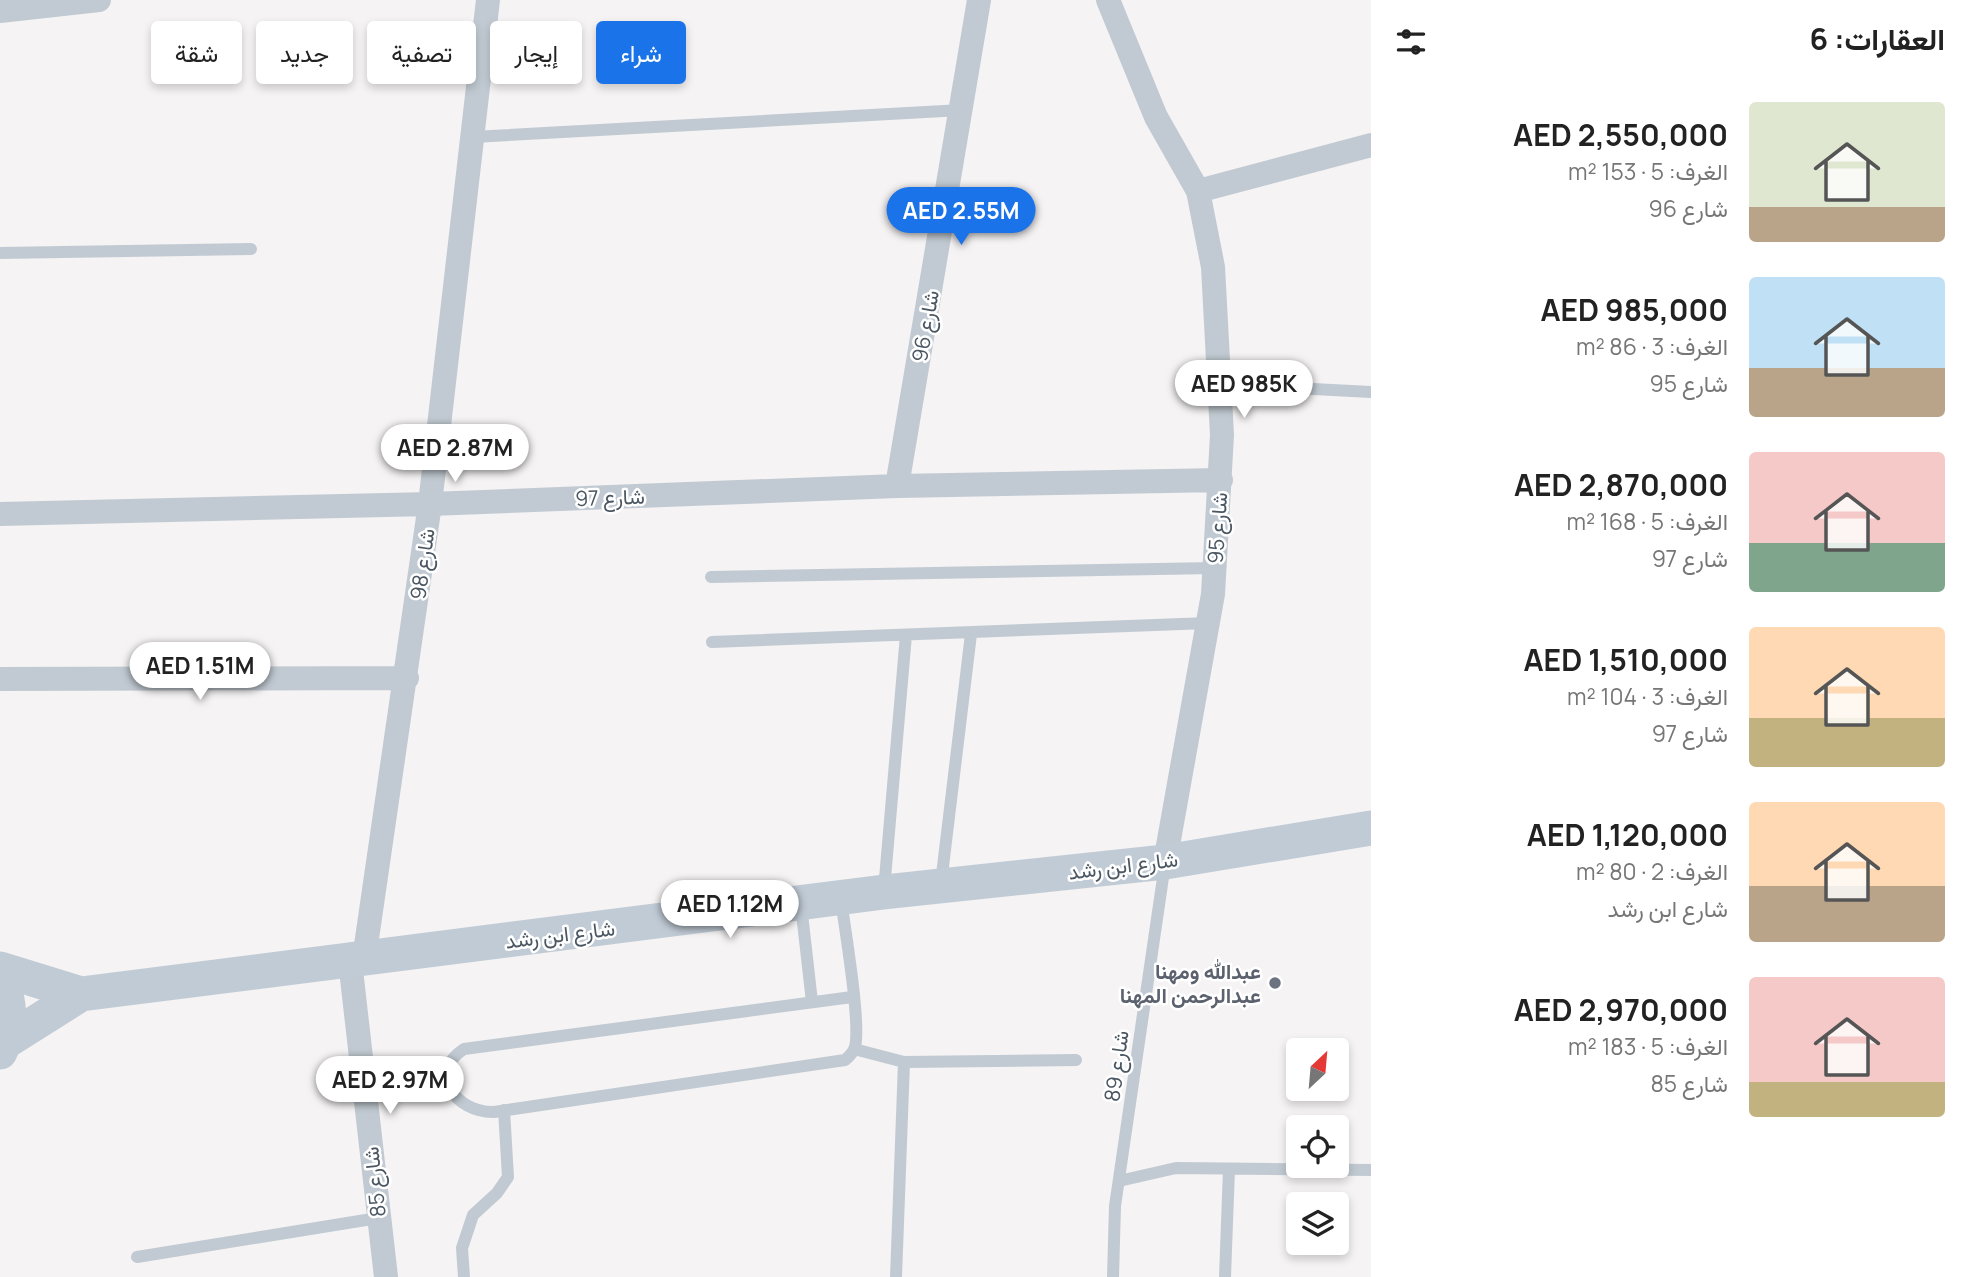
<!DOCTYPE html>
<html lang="ar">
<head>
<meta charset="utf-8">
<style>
  body { margin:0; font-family:Manrope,Vazirmatn,sans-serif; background:#f6f6f6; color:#222; direction:rtl; height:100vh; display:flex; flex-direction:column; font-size:26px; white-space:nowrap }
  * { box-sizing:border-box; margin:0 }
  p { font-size:23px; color:#767676 }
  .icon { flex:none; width:38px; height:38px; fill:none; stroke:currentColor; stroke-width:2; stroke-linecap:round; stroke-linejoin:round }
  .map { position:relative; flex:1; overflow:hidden; direction:ltr }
  .side { display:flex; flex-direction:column; background:#fff; width:595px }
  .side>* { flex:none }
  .top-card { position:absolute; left:21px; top:21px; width:665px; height:63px; direction:rtl; display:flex; gap:14px }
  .needle { width:46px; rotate:26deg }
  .tools { position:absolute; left:1286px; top:1038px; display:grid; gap:14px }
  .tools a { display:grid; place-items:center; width:63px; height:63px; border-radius:7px; background:#fff; box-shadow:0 4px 10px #0003; font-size:35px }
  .price { position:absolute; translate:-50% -60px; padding:0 16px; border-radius:24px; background:#fff; color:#222; font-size:23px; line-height:46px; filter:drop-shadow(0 2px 4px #0008) }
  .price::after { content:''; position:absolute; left:50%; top:42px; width:21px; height:16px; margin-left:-10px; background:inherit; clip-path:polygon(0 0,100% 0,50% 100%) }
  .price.current { background:#1a73e8; color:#fff }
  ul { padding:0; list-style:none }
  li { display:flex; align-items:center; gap:21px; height:175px; padding:0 21px }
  li span { display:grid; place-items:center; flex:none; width:196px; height:140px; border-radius:7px; color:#555 }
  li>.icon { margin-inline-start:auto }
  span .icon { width:84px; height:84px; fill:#fffc; stroke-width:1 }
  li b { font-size:30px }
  h2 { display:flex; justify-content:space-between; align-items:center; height:84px; padding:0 21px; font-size:30px }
  .tag { padding:0 24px; border-radius:7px; background:#fff; box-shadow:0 4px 10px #0003; font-size:24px; line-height:63px }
  .tag.current { background:#1a73e8; color:#fff }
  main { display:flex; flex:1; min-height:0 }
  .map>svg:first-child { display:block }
</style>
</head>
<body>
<main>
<section class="side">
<h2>العقارات: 6<svg class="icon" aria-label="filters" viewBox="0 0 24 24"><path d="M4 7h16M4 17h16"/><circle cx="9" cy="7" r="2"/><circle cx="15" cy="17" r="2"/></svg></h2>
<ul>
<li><span style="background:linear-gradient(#dfe7d0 75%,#b9a48a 0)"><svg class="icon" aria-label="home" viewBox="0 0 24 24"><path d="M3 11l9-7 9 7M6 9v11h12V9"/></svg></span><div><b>AED 2,550,000</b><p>الغرف: 5 · 153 m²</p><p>شارع 96</p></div></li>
<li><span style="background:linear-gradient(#bfe0f5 65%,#b9a48a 0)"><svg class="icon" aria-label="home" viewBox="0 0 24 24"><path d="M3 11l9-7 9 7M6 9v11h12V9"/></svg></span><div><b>AED 985,000</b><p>الغرف: 3 · 86 m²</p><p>شارع 95</p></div></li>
<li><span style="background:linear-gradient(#f6c9c9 65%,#7fa58c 0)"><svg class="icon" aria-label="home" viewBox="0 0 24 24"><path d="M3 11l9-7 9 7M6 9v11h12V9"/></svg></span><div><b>AED 2,870,000</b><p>الغرف: 5 · 168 m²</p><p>شارع 97</p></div></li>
<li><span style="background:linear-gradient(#ffd9b3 65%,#c2b280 0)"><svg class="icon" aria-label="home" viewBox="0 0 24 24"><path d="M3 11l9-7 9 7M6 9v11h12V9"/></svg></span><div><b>AED 1,510,000</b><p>الغرف: 3 · 104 m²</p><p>شارع 97</p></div></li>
<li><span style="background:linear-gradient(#ffd9b3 60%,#b9a48a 0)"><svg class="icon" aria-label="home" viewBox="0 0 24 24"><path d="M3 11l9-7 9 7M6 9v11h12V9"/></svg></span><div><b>AED 1,120,000</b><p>الغرف: 2 · 80 m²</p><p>شارع ابن رشد</p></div></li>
<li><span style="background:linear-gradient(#f6c9c9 75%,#c2b280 0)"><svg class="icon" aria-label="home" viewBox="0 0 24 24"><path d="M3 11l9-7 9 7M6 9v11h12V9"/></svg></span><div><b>AED 2,970,000</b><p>الغرف: 5 · 183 m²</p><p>شارع 85</p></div></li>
</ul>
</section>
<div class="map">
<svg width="1371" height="1277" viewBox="0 0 1371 1277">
  <rect width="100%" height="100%" fill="#f5f3f3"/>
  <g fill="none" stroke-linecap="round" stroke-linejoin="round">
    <path stroke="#c1cad2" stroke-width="12" d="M473 137 962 110
      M0 253 251 249
      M1219 384 1371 392
      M711 577 1214 568
      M712 642 1208 623
      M941 883 971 634
      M884 890 906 635
      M841 899C845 931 861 1022 855 1047 853 1053 850 1056 845 1060L494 1112C455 1113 428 1072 464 1049L852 997
      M801 905 812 1002
      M854 1049 904 1062 1076 1060
      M1119 1181 1176 1168 1371 1170
      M137 1257 378 1218
      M464 1277 462 1248 473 1215 497 1193 508 1177 504 1110
      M896 1277 904 1062
      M1113 1277 1115 1206 1165 864
      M1225 1277 1229 1169"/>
    <path stroke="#c1cad2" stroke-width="24" d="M1108 0 1156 117 1198 191 1213 267 1222 435 1213 594 1165 862
      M0 11 99 0
      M1198 191 1371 145
      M897 486 979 0
      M0 514 430 504 897 486 1221 480
      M0 679 407 678
      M364 959 430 504 488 0
      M350 961 386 1277"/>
    <path stroke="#c1cbd6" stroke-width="35" d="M0 969 81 994 884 892 1165 862 1371 828
      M0 978C11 1001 12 1029 0 1052
      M5 1042 81 994"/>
  </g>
  <circle fill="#6b7280" stroke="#fff" stroke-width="2.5" cx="1275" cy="983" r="7"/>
  <g text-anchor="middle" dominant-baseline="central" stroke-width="5" stroke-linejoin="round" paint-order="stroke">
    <g font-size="21" fill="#4a5661" stroke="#fff">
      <text transform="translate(925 326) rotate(-80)">شارع 96</text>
      <text transform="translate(610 497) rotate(-2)">شارع 97</text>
      <text transform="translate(1217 528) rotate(-86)">شارع 95</text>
      <text transform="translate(422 564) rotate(-82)">شارع 98</text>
      <text transform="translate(1123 865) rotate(-7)">شارع ابن رشد</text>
      <text transform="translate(560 934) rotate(-7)">شارع ابن رشد</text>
      <text transform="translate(1116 1066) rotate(-82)">شارع 89</text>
      <text transform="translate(374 1182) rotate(-96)">شارع 85</text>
    </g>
    <g font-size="21" font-weight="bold" fill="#5b616d" stroke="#fff" text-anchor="end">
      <text x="1261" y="971">عبدالله ومهنا<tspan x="1261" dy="24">عبدالرحمن المهنا</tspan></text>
    </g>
  </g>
</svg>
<div class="tools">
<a><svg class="needle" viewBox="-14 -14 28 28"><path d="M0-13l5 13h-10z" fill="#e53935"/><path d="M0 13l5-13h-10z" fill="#767676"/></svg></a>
<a><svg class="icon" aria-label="locate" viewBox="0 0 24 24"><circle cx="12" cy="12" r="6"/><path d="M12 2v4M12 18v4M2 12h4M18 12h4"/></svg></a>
<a><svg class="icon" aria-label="layers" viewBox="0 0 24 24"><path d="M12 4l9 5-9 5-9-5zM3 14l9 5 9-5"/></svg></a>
</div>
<b class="price current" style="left:961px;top:247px">AED 2.55M</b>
<b class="price" style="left:1244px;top:420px">AED 985K</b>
<b class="price" style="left:455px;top:484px">AED 2.87M</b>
<b class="price" style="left:200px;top:702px">AED 1.51M</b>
<b class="price" style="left:730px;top:940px">AED 1.12M</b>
<b class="price" style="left:390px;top:1116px">AED 2.97M</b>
<div class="top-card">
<a class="tag current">شراء</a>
<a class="tag">إيجار</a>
<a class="tag">تصفية</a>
<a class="tag">جديد</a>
<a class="tag">شقة</a>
</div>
</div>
</main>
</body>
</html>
